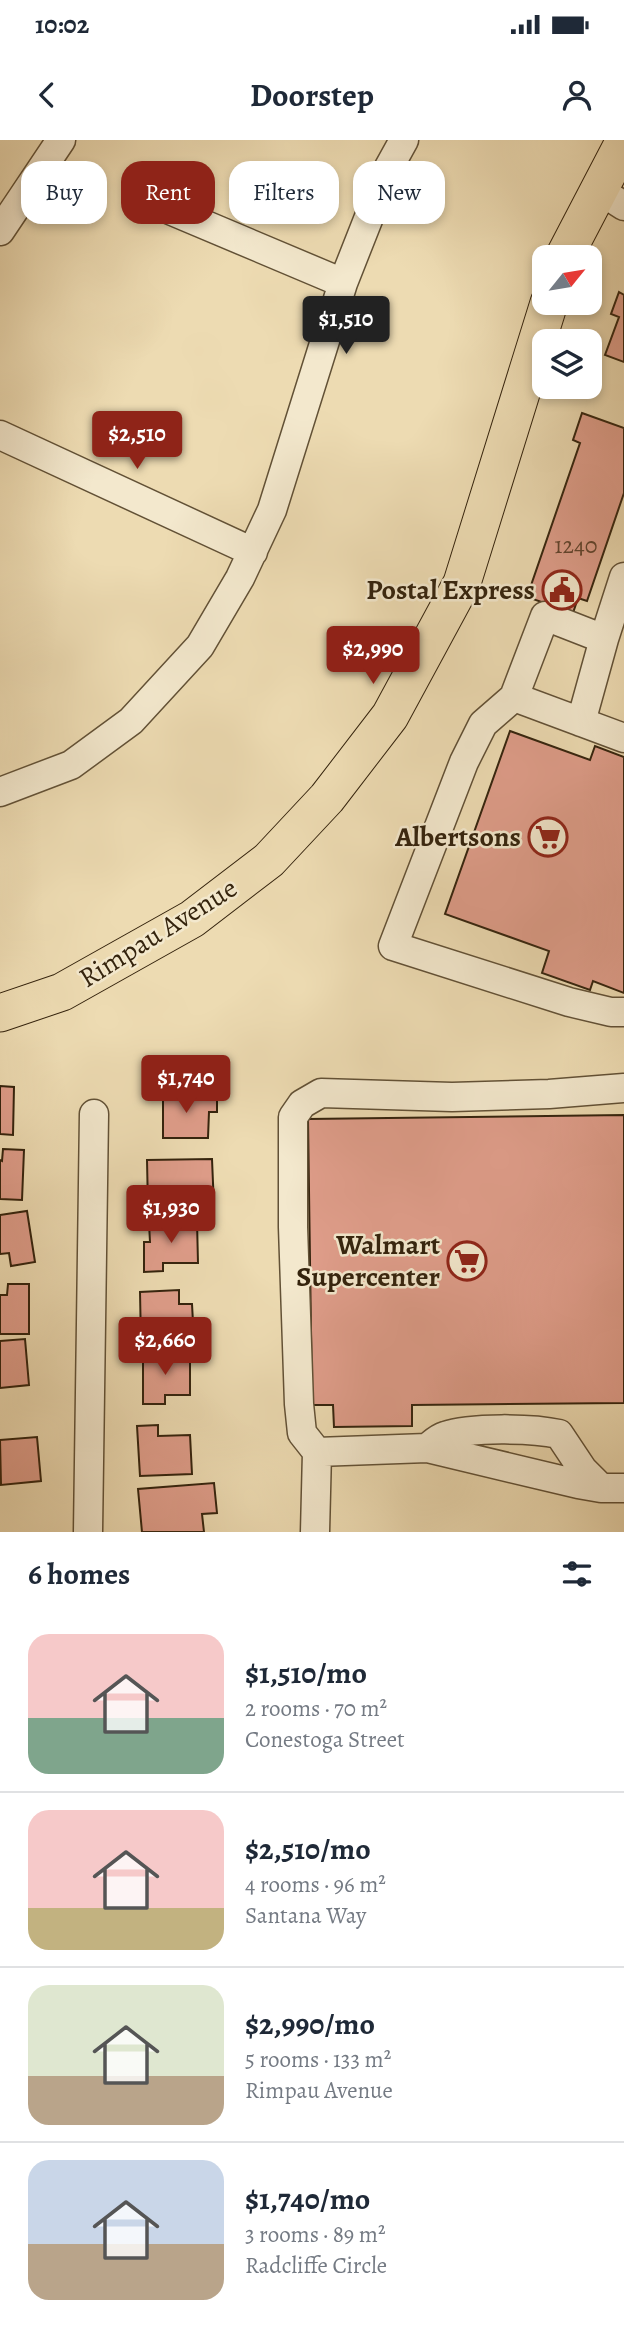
<!DOCTYPE html>
<html lang="en">
<head>
<meta charset="utf-8">
<style>
  body { margin:0; font-family:Alegreya,serif; background:#f6f6f7; color:#1f2937; height:100vh; display:flex; flex-direction:column; font-size:26px; white-space:nowrap }
  * { box-sizing:border-box; margin:0 }
  p { font-size:23px; color:#747a83 }
  .icon { flex:none; width:38px; height:38px; fill:none; stroke:currentColor; stroke-width:2; stroke-linecap:round; stroke-linejoin:round }
  .map { position:relative; height:1392px; overflow:hidden }
  .panel { display:flex; flex-direction:column; background:#fff; flex:1 }
  .panel>* { flex:none }
  .hud { position:absolute; left:21px; top:21px; width:583px; height:63px; display:flex; gap:14px }
  .needle { width:46px; rotate:60deg }
  .tools { position:absolute; left:532px; top:105px; display:grid; gap:14px }
  .tools a { display:grid; place-items:center; width:70px; height:70px; border-radius:14px; background:#fff; box-shadow:0 4px 10px #0003; font-size:35px }
  .price { position:absolute; translate:-50% -60px; padding:0 16px; border-radius:7px; background:#8f2418; color:#fff; font-size:23px; line-height:46px; filter:drop-shadow(0 2px 4px #0008) }
  .price::after { content:''; position:absolute; left:50%; top:42px; width:21px; height:16px; margin-left:-10px; background:inherit; clip-path:polygon(0 0,100% 0,50% 100%) }
  .price.on { background:#222; color:#fff }
  ul { padding:0; list-style:none }
  li { display:flex; align-items:center; gap:21px; height:175px; padding:0 28px }
  li+li { border-top:2px solid #e0e1e3 }
  li span { display:grid; place-items:center; flex:none; width:196px; height:140px; border-radius:21px; color:#555 }
  li>.icon { margin-inline-start:auto }
  span .icon { width:84px; height:84px; fill:#fffc; stroke-width:1 }
  li b { font-size:30px }
  h2 { display:flex; justify-content:space-between; align-items:center; height:84px; padding:0 28px; font-size:30px }
  .chip { padding:0 24px; border-radius:21px; background:#fff; box-shadow:0 4px 10px #0003; font-size:24px; line-height:63px }
  .chip.on { background:#8f2418; color:#fff }
  .status { display:flex; justify-content:space-between; align-items:center; height:49px; padding:0 35px; background:#fff; direction:ltr }
  .status svg { height:19px; fill:currentColor }
  header { display:flex; justify-content:space-between; align-items:center; height:91px; padding:0 28px; background:#fff; font-size:32px; font-weight:700 }
  .map>svg:first-child { display:block }
</style>
</head>
<body>
<div class="status"><b>10:02</b><svg viewBox="0 0 49 12"><path d="M0 12V9h3v3zM5 12V6h3v6zM10 12V3h3v9zM15 12V0h3v12zM26 1h20v11H26zM47 4h2v5h-2z"/></svg></div>
<header><svg class="icon" aria-label="back" viewBox="0 0 24 24"><path d="M15 5l-7 7 7 7"/></svg>Doorstep<svg class="icon" aria-label="person" viewBox="0 0 24 24"><circle cx="12" cy="8" r="4"/><path d="M4 21q1-7 8-7t8 7"/></svg></header>
<div class="map">
<svg width="624" height="1392" viewBox="0 0 624 1392">
  <rect width="100%" height="100%" fill="#eddbb2"/>
  <filter id="stains"><feTurbulence type="fractalNoise" baseFrequency=".00286" numOctaves="4"/><feColorMatrix values="0 0 0 0 .2 0 0 0 0 .09 0 0 0 0 .02 0 0 0 .5 -.17"/></filter>
  <radialGradient id="worn" r=".72"><stop offset=".6" stop-color="#630" stop-opacity="0"/><stop offset="1" stop-color="#630" stop-opacity=".3"/></radialGradient>
  <path fill="#df9d8a" stroke="#34230d" stroke-width="2" d="M619 152 624 155V222L605 215 619 177 611 174Z
    M582 273 624 288V353L587 461 578 458 573 473 527 457 580 303 573 300Z
    M510 591 590 620 595 606 624 617V853L593 841 590 850 542 833 549 811 445 774Z
    M0 946 14 947 13 995 0 994Z
    M163 948H184V958L217 959V972H209L208 998H163Z
    M624 975V1263L412 1265V1286L334 1287 333 1265H312L308 979Z
    M3 1009 24 1010 22 1060 0 1059V1020L2 1021Z
    M212 1019 214 1067 148 1068 147 1020Z
    M27 1071 35 1122 11 1126 9 1113 0 1114V1075Z
    M197 1081 198 1123H163V1131L144 1132V1102H150L149 1083Z
    M8 1144H29V1194H0V1155H7Z
    M179 1150V1164H192L194 1201 141 1203 140 1152Z
    M25 1199 29 1245 0 1248V1201Z
    M143 1214H190V1255H165V1264H143Z
    M158 1285V1296L190 1295 192 1334 140 1336 137 1286Z
    M37 1297 41 1341 1 1345 0 1300Z
    M214 1343 217 1373 202 1374 204 1392H142L138 1349Z"/>
  <g fill="none" stroke-linecap="round" stroke-linejoin="round">
    <g stroke="#625136" stroke-width="31">
      <path id="minor" d="M599 50 624 66
        M151 62 343 143
        M0 91 61 0
        M0 295 253 412
        M624 437 604 499 545 476 514 557 624 598
        M514 557 483 584 464 622 393 806 569 862 611 872H624
        M581 582 604 499
        M0 652 71 625 131 581 200 506 240 438 272 370 343 143 388 29 404 0
        M427 1308C432 1304 438 1298 445 1296 470 1287 533 1288 559 1294L583 1330 601 1348
        M317 1312 427 1308 578 1344 601 1348H624
        M88 1392 94 974
        M315 1392 317 1312 302 1293 299 1264 293 1087V977L302 964 321 953 452 957 549 954 624 948"/>
    </g>
    <g stroke="#34230d" stroke-width="39">
      <path id="major" d="M564 117 624 2
        M0 873 62 852 192 779 269 720 327 658 390 576 462 443 549 163"/>
    </g>
    <use href="#minor" stroke="#f3e8cd" stroke-width="28"/>
    <use href="#major" stroke="#eddbb2" stroke-width="37"/>
  </g>
  <defs>
    <g id="civic-ring" transform="scale(2.0125)"><circle r="9.5" fill="#f3e8cd" stroke="#8f2418" stroke-width="1.5"/><path d="M-.6-6.5H3V-4.5H.6V-3L4-1V1h2V6H-6V1h2V-1L-.6-3ZM-1.2 2.5V6h2.4V2.5Z" fill="#8f2418"/></g>
    <g id="supermarket-ring" transform="scale(2.0125)"><circle r="9.5" fill="#f3e8cd" stroke="#8f2418" stroke-width="1.5"/><path d="M-6-5.5h2.5l.6 2H6L4.5 2H-2.5L-4.4-4H-6ZM-1.5 3.2a1.3 1.3 0 1 0 .1 0ZM3 3.2a1.3 1.3 0 1 0 .1 0Z" fill="#8f2418"/></g>
  </defs>
  <g fill-rule="evenodd">
    <use href="#civic-ring" x="562" y="450"/>
    <use href="#supermarket-ring" x="548" y="697"/>
    <use href="#supermarket-ring" x="467" y="1121"/>
  </g>
  <g text-anchor="middle" dominant-baseline="central" stroke-width="5" stroke-linejoin="round" paint-order="stroke">
    <g font-size="24" fill="#5f422c">
      <text x="576" y="405">1240</text>
    </g>
    <g font-size="28" font-weight="bold" fill="#34230d" stroke="#f3e8cd" text-anchor="end">
      <text x="535" y="450">Postal Express</text>
      <text x="521" y="697">Albertsons</text>
      <text x="440" y="1105">Walmart<tspan x="440" dy="32">Supercenter</tspan></text>
    </g>
    <g font-size="28" fill="#34230d" stroke="#f3e8cd">
      <text transform="translate(158 793) rotate(-32)">Rimpau Avenue</text>
    </g>
  </g>
  <rect width="100%" height="100%" filter="url(#stains)"/>
  <rect width="100%" height="100%" fill="url(#worn)"/>
</svg>
<div class="tools">
<a><svg class="needle" viewBox="-14 -14 28 28"><path d="M0-13l5 13h-10z" fill="#e53935"/><path d="M0 13l5-13h-10z" fill="#747a83"/></svg></a>
<a><svg class="icon" aria-label="layers" viewBox="0 0 24 24"><path d="M12 4l9 5-9 5-9-5zM3 14l9 5 9-5"/></svg></a>
</div>
<b class="price on" style="left:346px;top:216px">$1,510</b>
<b class="price" style="left:137px;top:331px">$2,510</b>
<b class="price" style="left:373px;top:546px">$2,990</b>
<b class="price" style="left:186px;top:975px">$1,740</b>
<b class="price" style="left:171px;top:1105px">$1,930</b>
<b class="price" style="left:165px;top:1237px">$2,660</b>
<div class="hud">
<a class="chip">Buy</a>
<a class="chip on">Rent</a>
<a class="chip">Filters</a>
<a class="chip">New</a>
</div>
</div>
<section class="panel">
<h2>6 homes<svg class="icon" aria-label="filters" viewBox="0 0 24 24"><path d="M4 7h16M4 17h16"/><circle cx="9" cy="7" r="2"/><circle cx="15" cy="17" r="2"/></svg></h2>
<ul>
<li><span style="background:linear-gradient(#f6c9c9 60%,#7fa58c 0)"><svg class="icon" aria-label="home" viewBox="0 0 24 24"><path d="M3 11l9-7 9 7M6 9v11h12V9"/></svg></span><div><b>$1,510/mo</b><p>2 rooms · 70 m²</p><p>Conestoga Street</p></div></li>
<li><span style="background:linear-gradient(#f6c9c9 70%,#c2b280 0)"><svg class="icon" aria-label="home" viewBox="0 0 24 24"><path d="M3 11l9-7 9 7M6 9v11h12V9"/></svg></span><div><b>$2,510/mo</b><p>4 rooms · 96 m²</p><p>Santana Way</p></div></li>
<li><span style="background:linear-gradient(#dfe7d0 65%,#b9a48a 0)"><svg class="icon" aria-label="home" viewBox="0 0 24 24"><path d="M3 11l9-7 9 7M6 9v11h12V9"/></svg></span><div><b>$2,990/mo</b><p>5 rooms · 133 m²</p><p>Rimpau Avenue</p></div></li>
<li><span style="background:linear-gradient(#c9d6e8 60%,#b9a48a 0)"><svg class="icon" aria-label="home" viewBox="0 0 24 24"><path d="M3 11l9-7 9 7M6 9v11h12V9"/></svg></span><div><b>$1,740/mo</b><p>3 rooms · 89 m²</p><p>Radcliffe Circle</p></div></li>
</ul>
</section>
</body>
</html>
